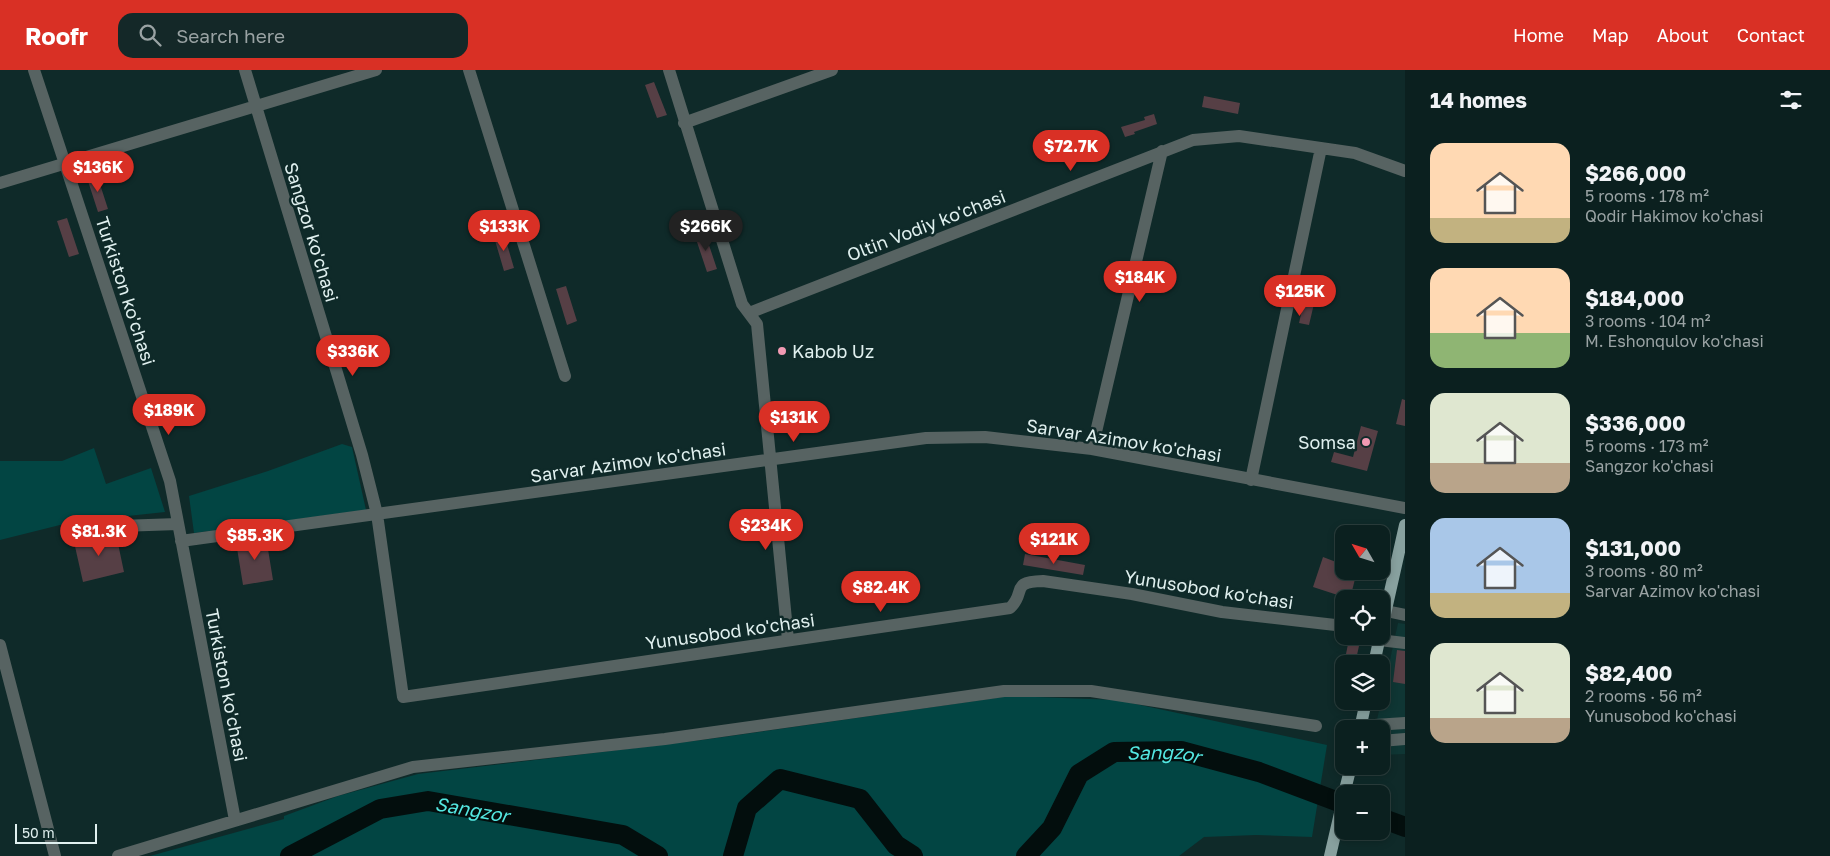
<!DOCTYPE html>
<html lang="en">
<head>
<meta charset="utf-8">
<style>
  body { margin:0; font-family:"Golos Text",sans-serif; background:#142828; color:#f1f3f6; height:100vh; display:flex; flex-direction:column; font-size:19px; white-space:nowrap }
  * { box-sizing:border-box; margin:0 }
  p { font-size:16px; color:#9aa3a4 }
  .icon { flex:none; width:28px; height:28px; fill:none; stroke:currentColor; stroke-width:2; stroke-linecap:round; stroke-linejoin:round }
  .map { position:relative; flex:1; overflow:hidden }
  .side { display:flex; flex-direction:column; background:#0b201f; width:425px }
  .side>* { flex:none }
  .needle { width:32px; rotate:309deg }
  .buttons { position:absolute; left:1335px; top:455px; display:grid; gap:10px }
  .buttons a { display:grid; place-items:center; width:55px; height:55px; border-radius:10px; background:#0b201f; box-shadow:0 2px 8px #0003,0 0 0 1px #2b3e3d; font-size:25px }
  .scale { position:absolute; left:15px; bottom:12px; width:82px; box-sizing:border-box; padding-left:5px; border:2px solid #e0f0ef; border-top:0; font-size:14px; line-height:18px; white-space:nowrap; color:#e0f0ef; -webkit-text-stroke:4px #0f2a29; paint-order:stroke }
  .price { position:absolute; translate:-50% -42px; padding:0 11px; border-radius:18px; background:#d93025; color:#fff; font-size:16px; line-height:32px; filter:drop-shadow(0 1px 2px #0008) }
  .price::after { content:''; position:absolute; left:50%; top:30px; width:15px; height:11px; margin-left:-8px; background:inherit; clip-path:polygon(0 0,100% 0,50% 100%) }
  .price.on { background:#222; color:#fff }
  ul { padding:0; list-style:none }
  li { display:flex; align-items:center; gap:15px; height:125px; padding:0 25px }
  li span { display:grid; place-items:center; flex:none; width:140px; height:100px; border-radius:15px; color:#555 }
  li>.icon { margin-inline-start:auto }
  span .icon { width:60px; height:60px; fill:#fffc; stroke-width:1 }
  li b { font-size:21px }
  h2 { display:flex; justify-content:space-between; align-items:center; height:60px; padding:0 25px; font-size:21px }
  header { display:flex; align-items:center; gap:30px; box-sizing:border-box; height:70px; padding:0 25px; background:#d93025; color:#fff }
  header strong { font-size:24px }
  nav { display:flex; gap:28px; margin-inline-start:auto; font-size:18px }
  .search { width:350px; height:45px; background:#142828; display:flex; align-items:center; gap:12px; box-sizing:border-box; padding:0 18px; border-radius:15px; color:#9aa3a4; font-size:19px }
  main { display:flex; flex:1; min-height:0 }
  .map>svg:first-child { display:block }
</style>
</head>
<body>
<header>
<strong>Roofr</strong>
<div class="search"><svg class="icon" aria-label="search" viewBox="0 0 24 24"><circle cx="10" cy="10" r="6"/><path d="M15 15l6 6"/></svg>Search here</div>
<nav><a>Home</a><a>Map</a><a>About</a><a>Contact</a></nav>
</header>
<main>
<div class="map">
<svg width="1405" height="786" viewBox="0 0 1405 786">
  <rect width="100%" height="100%" fill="#0f2a29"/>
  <path fill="#0f3634" d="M1398 553 1405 554V684L1381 685V659H1375Z"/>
  <path fill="#024543" d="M342 374 352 377 366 440 194 463 189 426 268 401Z
    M94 378 106 414 151 398 165 442 72 452 0 470V391H62Z
    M1010 626 1117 630 1327 675 1312 767 1256 765 1204 767 1179 786H150L284 749V746L338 726 418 704 702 670Z"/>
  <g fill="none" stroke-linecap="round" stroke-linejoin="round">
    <g stroke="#030e0d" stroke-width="20">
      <path d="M1381 748 1405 757"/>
      <path id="s1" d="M290 786 380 739 428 731 623 765 658 786"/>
      <path d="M733 786 747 738 780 709 860 729 896 775 913 786"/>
      <path id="s2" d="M1026 786 1052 758 1079 704 1114 682 1181 681 1259 702 1344 734"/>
    </g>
  </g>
  <path fill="#563f45" d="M654 12 667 45 657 48 645 15Z
    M1204 26 1240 33 1238 44 1202 37Z
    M1154 44 1157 54 1134 62 1135 64 1125 67 1121 57 1145 50 1144 47Z
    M97 105 108 139 98 142 87 108Z
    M67 148 79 184 69 187 57 151Z
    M705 163 717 199 707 202 695 166Z
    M504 164 514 198 504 201 494 167Z
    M566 216 577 251 567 255 556 219Z
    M1307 219 1317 221 1309 255 1299 253Z
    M1402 329 1405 330V356L1396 354Z
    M1361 356 1378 361 1367 401 1331 392 1334 382 1353 387Z
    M116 464 124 502 83 512 74 472 105 465Z
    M266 467 273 510 243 515 236 472Z
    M1025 484 1085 495 1083 505 1023 495Z
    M1323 487 1344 495V501H1357L1350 529 1313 517Z
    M1348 574 1359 576 1355 594H1344Z
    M1397 580 1405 581V614L1393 612Z"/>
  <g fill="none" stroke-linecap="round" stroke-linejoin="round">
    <path stroke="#576362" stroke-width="12" d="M34 0 170 411 235 750
      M245 0 362 385 377 444 403 627 1010 538C1027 522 1009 512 1043 511L1132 524 1222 542 1344 556
      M469 0 565 306
      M669 0 742 234 757 254 788 570
      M684 53 832 0
      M0 113 376 0
      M749 243 1193 70 1239 66 1355 83 1405 101
      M1092 379 1162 81
      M1251 410 1321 78
      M90 457 178 454
      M181 471 926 368 985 367 1092 379 1405 438
      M1386 541 1405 545
      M1379 570 1405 573
      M0 575 55 786
      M1360 656 1405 653
      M1381 671 1405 669
      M118 786 413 697 665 669 1004 621H1091L1316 656"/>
    <path stroke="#88a19f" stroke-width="12" d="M1381 562 1405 455
      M1374 594 1380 566
      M1360 659 1366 631
      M1344 724 1351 696
      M1330 786 1344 726"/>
  </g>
  <g fill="#f19ab3" stroke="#0f2a29" stroke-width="2">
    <circle cx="782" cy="281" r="5"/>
    <circle cx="1366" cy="372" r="5"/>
  </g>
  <g text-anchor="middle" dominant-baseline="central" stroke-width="5" stroke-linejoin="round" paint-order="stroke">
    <g font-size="18" fill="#e0f0ef" stroke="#0f2a29">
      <text transform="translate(926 155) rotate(-21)">Oltin Vodiy ko'chasi</text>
      <text transform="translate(312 162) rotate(73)">Sangzor ko'chasi</text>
      <text transform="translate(126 221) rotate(72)">Turkiston ko'chasi</text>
      <text transform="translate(1124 370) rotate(9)">Sarvar Azimov ko'chasi</text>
      <text transform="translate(628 392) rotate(-8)">Sarvar Azimov ko'chasi</text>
      <text transform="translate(1209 519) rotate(9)">Yunusobod ko'chasi</text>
      <text transform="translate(730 561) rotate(-8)">Yunusobod ko'chasi</text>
      <text transform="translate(227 615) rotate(79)">Turkiston ko'chasi</text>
    </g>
    <g font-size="18" fill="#e0f0ef" stroke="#0f2a29" text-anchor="start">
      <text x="792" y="281">Kabob Uz</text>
      <text x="1356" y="372" text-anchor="end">Somsa</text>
    </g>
    <g font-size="19" font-style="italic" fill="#54e7e1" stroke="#0f2a29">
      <text stroke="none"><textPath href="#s2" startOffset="190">Sangzor</textPath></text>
      <text stroke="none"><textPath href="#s1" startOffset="195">Sangzor</textPath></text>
    </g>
  </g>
</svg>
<div class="buttons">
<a><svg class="needle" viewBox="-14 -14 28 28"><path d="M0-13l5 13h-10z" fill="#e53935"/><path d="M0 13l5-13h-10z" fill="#9aa3a4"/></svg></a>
<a><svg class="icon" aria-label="locate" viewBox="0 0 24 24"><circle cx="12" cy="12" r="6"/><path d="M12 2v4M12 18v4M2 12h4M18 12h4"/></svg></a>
<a><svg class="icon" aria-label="layers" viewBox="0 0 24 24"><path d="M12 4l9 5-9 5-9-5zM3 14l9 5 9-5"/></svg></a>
<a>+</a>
<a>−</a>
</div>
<div class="scale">50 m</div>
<b class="price" style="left:1071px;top:102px">$72.7K</b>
<b class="price" style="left:98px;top:123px">$136K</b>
<b class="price" style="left:504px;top:182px">$133K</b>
<b class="price on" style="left:706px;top:182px">$266K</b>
<b class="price" style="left:1140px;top:233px">$184K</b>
<b class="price" style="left:1300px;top:247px">$125K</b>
<b class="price" style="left:353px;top:307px">$336K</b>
<b class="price" style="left:169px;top:366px">$189K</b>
<b class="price" style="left:794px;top:373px">$131K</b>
<b class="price" style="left:766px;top:481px">$234K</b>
<b class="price" style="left:99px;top:487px">$81.3K</b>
<b class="price" style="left:255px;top:491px">$85.3K</b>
<b class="price" style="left:1054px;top:495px">$121K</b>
<b class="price" style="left:881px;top:543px">$82.4K</b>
</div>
<section class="side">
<h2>14 homes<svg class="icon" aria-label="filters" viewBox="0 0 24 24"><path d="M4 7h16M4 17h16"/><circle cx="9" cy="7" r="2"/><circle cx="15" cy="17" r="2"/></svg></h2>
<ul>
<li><span style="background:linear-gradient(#ffd9b3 75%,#c2b280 0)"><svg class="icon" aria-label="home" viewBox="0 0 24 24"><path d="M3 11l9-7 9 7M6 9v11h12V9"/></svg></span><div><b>$266,000</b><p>5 rooms · 178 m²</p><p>Qodir Hakimov ko'chasi</p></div></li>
<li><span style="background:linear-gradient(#ffd9b3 65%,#8fb573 0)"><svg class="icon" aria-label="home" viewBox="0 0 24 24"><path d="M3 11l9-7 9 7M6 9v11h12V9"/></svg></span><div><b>$184,000</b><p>3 rooms · 104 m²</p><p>M. Eshonqulov ko'chasi</p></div></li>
<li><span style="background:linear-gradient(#dfe7d0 70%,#b9a48a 0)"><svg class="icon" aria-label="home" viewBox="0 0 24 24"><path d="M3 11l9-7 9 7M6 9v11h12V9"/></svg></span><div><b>$336,000</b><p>5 rooms · 173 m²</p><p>Sangzor ko'chasi</p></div></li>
<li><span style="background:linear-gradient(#a9c7e8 75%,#c2b280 0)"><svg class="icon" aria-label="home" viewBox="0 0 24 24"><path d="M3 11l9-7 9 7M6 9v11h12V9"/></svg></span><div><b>$131,000</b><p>3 rooms · 80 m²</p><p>Sarvar Azimov ko'chasi</p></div></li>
<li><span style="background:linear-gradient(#dfe7d0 75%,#b9a48a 0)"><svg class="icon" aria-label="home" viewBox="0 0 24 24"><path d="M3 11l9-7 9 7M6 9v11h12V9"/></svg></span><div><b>$82,400</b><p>2 rooms · 56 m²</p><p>Yunusobod ko'chasi</p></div></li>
</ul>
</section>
</main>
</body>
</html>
